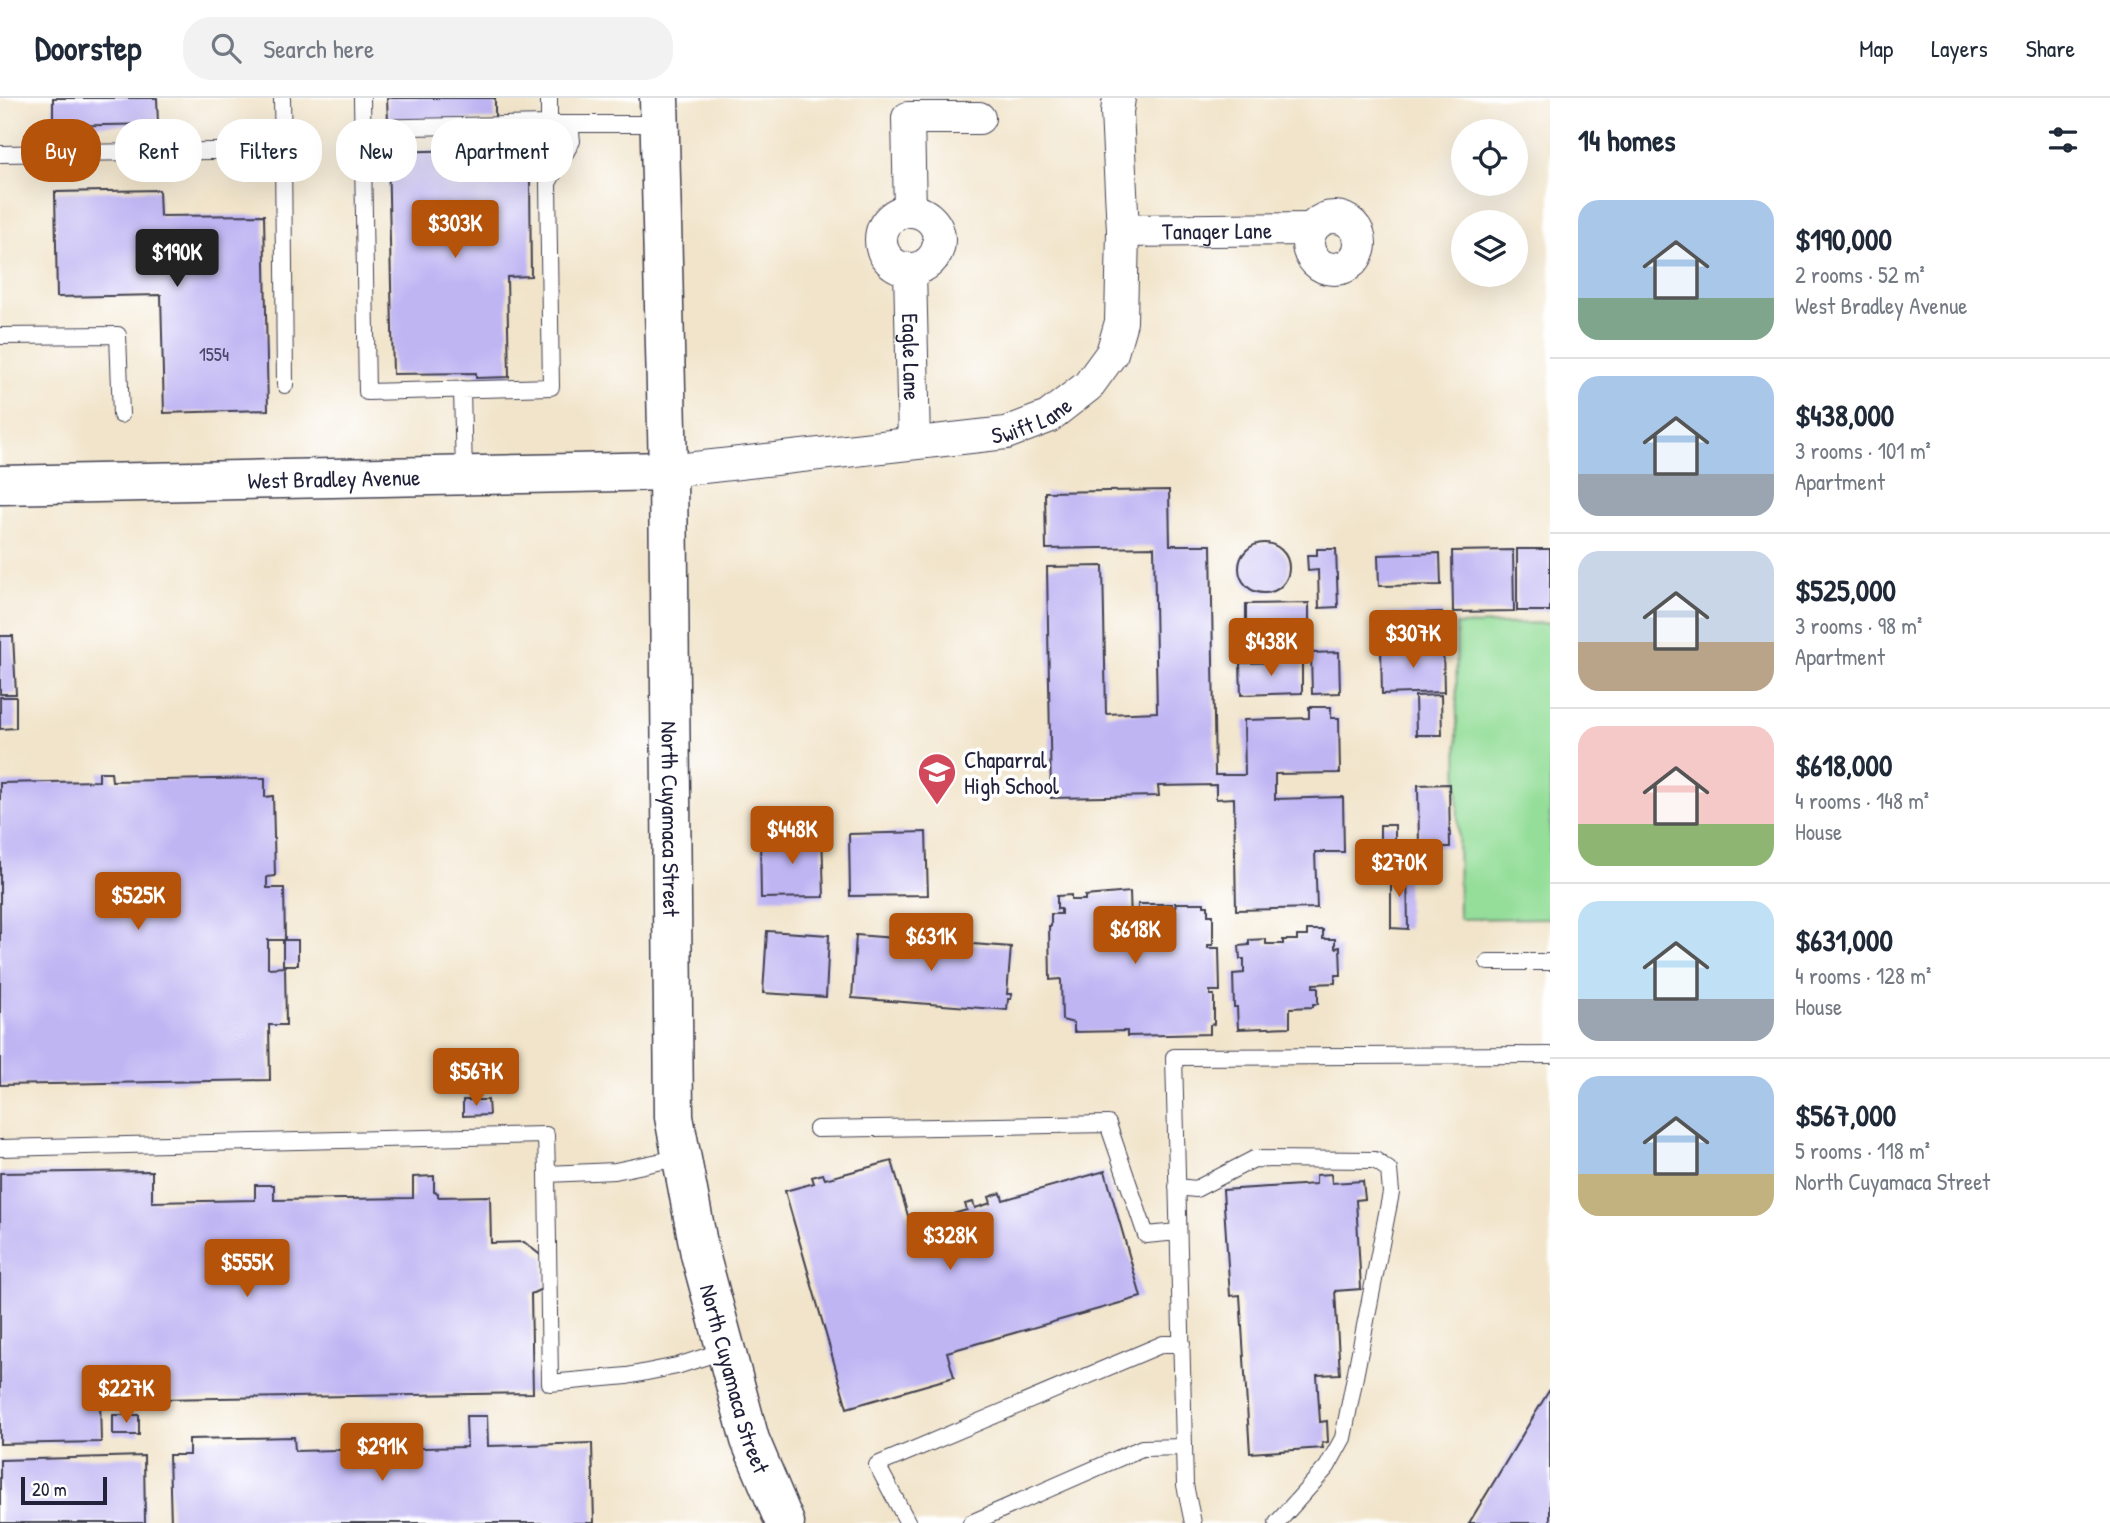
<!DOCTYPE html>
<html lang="en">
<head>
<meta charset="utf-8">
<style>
  body { margin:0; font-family:"Patrick Hand",sans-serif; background:#f2f2f3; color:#1f2937; height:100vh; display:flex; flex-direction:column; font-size:26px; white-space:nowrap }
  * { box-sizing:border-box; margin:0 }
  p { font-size:23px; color:#747a83 }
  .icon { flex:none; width:38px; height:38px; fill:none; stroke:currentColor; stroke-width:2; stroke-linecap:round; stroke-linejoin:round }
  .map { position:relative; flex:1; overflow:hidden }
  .sheet { display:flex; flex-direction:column; background:#fff; width:560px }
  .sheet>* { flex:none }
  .guide { position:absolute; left:21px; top:21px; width:665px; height:63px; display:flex; gap:14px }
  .controls { position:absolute; left:1451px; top:21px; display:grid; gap:14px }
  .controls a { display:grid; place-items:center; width:77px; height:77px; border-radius:50%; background:#fff; box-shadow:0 7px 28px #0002; font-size:35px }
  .scale { position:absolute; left:21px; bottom:18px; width:86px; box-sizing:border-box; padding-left:7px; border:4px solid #22223b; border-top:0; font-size:19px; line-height:24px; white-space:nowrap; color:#22223b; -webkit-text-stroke:5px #fff; paint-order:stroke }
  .price { position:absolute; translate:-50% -60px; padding:0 16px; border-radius:7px; background:#b45309; color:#fff; font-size:23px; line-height:46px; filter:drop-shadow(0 2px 4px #0008) }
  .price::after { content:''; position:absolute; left:50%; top:42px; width:21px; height:16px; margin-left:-10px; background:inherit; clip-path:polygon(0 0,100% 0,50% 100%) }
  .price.active { background:#222; color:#fff }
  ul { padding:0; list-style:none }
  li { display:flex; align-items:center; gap:21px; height:175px; padding:0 28px }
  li+li { border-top:2px solid #e0e1e3 }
  li span { display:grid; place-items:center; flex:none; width:196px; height:140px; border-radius:21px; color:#555 }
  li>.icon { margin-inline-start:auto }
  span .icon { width:84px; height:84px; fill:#fffc; stroke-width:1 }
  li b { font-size:30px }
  h2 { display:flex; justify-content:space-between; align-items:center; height:84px; padding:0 28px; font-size:30px }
  .chip { padding:0 24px; border-radius:28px; background:#fff; box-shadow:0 7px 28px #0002; font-size:24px; line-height:63px }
  .chip.active { background:#b45309; color:#fff }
  header { display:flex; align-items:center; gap:42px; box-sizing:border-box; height:98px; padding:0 35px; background:#fff; border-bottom:2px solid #e0e1e3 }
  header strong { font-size:33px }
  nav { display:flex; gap:38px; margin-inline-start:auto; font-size:24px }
  .search { width:490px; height:63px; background:#f2f2f3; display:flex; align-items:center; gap:18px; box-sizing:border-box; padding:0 24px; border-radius:28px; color:#747a83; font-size:26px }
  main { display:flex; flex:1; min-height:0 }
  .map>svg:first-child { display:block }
</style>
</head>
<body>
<header>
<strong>Doorstep</strong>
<div class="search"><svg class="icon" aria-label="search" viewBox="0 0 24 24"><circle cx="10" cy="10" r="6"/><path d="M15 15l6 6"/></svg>Search here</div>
<nav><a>Map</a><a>Layers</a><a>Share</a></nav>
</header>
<main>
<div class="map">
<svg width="1550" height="1425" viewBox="0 0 1550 1425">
  <rect width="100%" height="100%" fill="#fff"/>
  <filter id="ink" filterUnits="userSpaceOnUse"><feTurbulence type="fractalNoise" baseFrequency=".0143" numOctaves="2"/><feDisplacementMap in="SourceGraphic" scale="14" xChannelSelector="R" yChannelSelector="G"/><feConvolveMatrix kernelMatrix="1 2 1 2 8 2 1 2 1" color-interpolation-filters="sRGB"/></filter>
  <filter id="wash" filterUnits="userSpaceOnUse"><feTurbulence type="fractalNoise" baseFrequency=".00686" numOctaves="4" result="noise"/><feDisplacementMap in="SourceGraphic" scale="28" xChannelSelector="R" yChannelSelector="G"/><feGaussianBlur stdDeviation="1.57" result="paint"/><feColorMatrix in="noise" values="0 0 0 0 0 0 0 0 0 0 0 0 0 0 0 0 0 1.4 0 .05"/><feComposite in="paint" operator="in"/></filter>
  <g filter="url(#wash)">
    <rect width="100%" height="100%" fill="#f1e4ca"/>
    <path fill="#95de9a" stroke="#5c806a" stroke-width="2" d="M1550 525V820L1459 821 1456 527Z"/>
    <g id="blocks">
      <path fill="#bfb5f3" d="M53 0H157L158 26 53 28Z
        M387 0H495V21L388 23Z
        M505 51V83L530 82 531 178 507 179 509 279 476 280V275L393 276 388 54Z
        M159 92 160 118 264 117 268 312 164 315 161 197 57 199 55 94Z
        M1169 392 1170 447H1211L1215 677H1245L1244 622 1309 620V609H1331V620H1339L1340 675 1275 676V701L1343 699 1344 754H1315L1317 810 1236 812 1234 700 1216 701V687L1158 688 1159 698 1051 700 1047 469 1103 468 1106 616 1157 614 1154 449 1046 451 1045 394Z
        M1239 470a25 25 0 1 1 50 0a25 25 0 1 1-50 0Z
        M1317 451H1336L1338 509 1319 510 1318 472 1308 473 1307 457H1317Z
        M1517 451H1550V513H1517Z
        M1513 452 1514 513 1453 514 1452 453Z
        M1440 455 1441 487 1379 488 1378 457Z
        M1309 505V543H1261V556H1246V506Z
        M1442 514 1443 546 1381 547V516Z
        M0 538H13L16 596H0Z
        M1443 547 1444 594 1382 596 1381 549Z
        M1339 554 1340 595 1312 596 1311 555Z
        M1302 564V595L1241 597 1240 565Z
        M1441 597 1442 637H1416L1415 598Z
        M0 599H16V630L0 631Z
        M99 674H111L112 683 265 680V699L273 698 275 778 267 779V790H284L285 842H268V870L285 869 286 927H269L270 982 0 987V685L99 683Z
        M1449 686 1450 749H1419L1418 687Z
        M1380 727H1395V750H1380Z
        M926 734 928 797 850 798 849 736Z
        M822 736 824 799 761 800 760 738Z
        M1391 771H1407L1408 831 1391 830Z
        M1130 794 1131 822H1138V806H1172V809H1176L1175 805H1204V808H1208V817H1213V847H1208V850H1219L1220 893H1210V897H1214V926L1210 927V936L1127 938V933L1074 934V925L1062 922 1061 881 1050 882 1049 828H1051V816H1061V811H1057V798L1071 797V802H1085V798Z
        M1307 832H1323V841H1335V850L1340 849 1341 877H1335V885L1313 886V889H1318V906H1313V909L1290 910V929L1238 931 1237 909H1234L1233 876 1244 875V861H1240L1239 848 1249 847V842L1266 841V846H1283V842H1297V838H1307Z
        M767 833 829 837 826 899 763 895Z
        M856 837 1011 849 1007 896H1012L1011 901H1008L1007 912 852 900Z
        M283 842H298V867H283Z
        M463 1002H488L489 1017 463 1018Z
        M892 1063 911 1128 967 1112 965 1106 973 1104 975 1110 991 1105 989 1099 1001 1095 1003 1102 1105 1073 1141 1199 947 1254 954 1279 847 1310 785 1093 814 1085 812 1079 823 1076 825 1081Z
        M152 1073V1104L255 1102V1087H274V1102L413 1100V1079L434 1078V1094L438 1095V1099L490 1098 491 1145 524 1144 544 1160V1190L531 1196 533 1295 100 1302 101 1344 0 1346V1075Z
        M1331 1076 1332 1085 1363 1083 1365 1101 1356 1102 1361 1191 1335 1193 1340 1276 1317 1277 1320 1324 1327 1323 1328 1344 1322 1345 1323 1350 1250 1355 1240 1197 1230 1198 1223 1092 1316 1086V1077Z
        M1550 1291V1425H1469Z
        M113 1317H139V1337H113Z
        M466 1318H487L488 1348 592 1345 594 1425H171L169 1357H189V1341L294 1339 295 1353 467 1349Z
        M144 1358 145 1425H0V1362Z"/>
    </g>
  </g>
  <g filter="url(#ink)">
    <use href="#blocks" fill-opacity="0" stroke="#413f50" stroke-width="2"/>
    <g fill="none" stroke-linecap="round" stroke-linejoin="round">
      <g stroke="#413f50" stroke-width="18">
        <path id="lane" d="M362 0 367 294 551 289 548 85 572 43 570 26
          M549 0V26H660
          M363 30 549 26
          M283 52 285 287
          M0 56 283 52 282 0
          M0 238 118 237 121 317
          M462 291 464 377
          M1488 864H1550
          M817 1031 1108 1026 1146 1137 1178 1134
          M0 1050 546 1037 547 1076
          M682 1059 615 1073 547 1076 550 1285 627 1278 677 1268 726 1252
          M1177 1089 1196 1091 1254 1061 1375 1062 1389 1072 1391 1095 1343 1340 1327 1369 1277 1425
          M908 1425 877 1367 1163 1246H1182
          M971 1425 1142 1350 1184 1349
          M1193 1425 1185 1387 1174 959 1550 957"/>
      </g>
      <g stroke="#413f50" stroke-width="34">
        <g id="street">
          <path d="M910 113 908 20H979"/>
          <circle cx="910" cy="142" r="29"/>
          <circle cx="1334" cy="145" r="26"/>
          <path id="s1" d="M1123 133 1312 131"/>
          <path id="s2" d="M910 171 914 345"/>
          <path id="s3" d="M668 373 1006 335 1048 319 1088 288 1112 255 1121 224 1123 133 1117 14 1119 0"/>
        </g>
      </g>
      <g stroke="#413f50" stroke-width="41">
        <g id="secondary">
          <path id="s4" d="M659 0 668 373 674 1019 700 1156 750 1342 785 1425"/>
          <path id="s5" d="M0 387 668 373"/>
        </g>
      </g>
      <use href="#lane" stroke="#fff" stroke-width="16"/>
      <use href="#street" stroke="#fff" stroke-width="32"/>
      <use href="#secondary" stroke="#fff" stroke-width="38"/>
    </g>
  </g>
  <defs>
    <g id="school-pin" transform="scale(2.0125)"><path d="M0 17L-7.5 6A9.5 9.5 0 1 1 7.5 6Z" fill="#d1495b" stroke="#fff"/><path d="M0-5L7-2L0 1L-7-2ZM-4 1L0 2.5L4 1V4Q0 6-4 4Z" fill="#fff"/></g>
  </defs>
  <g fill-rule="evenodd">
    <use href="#school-pin" x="937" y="674"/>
  </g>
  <g text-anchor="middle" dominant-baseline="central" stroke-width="7" stroke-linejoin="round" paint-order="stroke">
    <g font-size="19" fill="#494769">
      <text x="214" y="256">1554</text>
    </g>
    <g font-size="23" fill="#22223b" stroke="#fff">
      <text stroke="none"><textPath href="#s1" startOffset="94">Tanager Lane</textPath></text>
      <text stroke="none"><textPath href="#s2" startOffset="88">Eagle Lane</textPath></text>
      <text stroke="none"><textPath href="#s3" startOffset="368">Swift Lane</textPath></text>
      <text stroke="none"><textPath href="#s5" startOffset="334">West Bradley Avenue</textPath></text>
      <text stroke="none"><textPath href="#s4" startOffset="721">North Cuyamaca Street</textPath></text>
      <text stroke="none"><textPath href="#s4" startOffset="1288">North Cuyamaca Street</textPath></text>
    </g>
    <g font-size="23" fill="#22223b" stroke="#fff" text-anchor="start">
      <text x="964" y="661">Chaparral<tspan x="964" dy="26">High School</tspan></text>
    </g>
  </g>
</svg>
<div class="controls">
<a><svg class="icon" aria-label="locate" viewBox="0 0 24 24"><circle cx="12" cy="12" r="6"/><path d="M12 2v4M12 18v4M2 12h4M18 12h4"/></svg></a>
<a><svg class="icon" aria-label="layers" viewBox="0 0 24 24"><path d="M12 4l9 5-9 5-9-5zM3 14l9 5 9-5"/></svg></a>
</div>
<div class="scale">20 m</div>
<b class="price" style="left:455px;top:162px">$303K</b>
<b class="price active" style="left:177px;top:191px">$190K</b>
<b class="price" style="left:1413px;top:572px">$307K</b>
<b class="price" style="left:1271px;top:580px">$438K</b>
<b class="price" style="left:792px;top:768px">$448K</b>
<b class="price" style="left:1399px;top:801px">$270K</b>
<b class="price" style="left:138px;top:834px">$525K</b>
<b class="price" style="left:1135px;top:868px">$618K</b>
<b class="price" style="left:931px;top:875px">$631K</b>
<b class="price" style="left:476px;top:1010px">$567K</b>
<b class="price" style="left:950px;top:1174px">$328K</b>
<b class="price" style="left:247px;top:1201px">$555K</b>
<b class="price" style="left:126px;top:1327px">$227K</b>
<b class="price" style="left:382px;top:1385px">$291K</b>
<div class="guide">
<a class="chip active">Buy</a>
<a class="chip">Rent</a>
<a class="chip">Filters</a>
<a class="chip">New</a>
<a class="chip">Apartment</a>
</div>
</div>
<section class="sheet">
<h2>14 homes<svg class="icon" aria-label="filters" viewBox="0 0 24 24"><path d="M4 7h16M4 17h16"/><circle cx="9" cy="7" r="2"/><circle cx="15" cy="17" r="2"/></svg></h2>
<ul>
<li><span style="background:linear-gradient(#a9c7e8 70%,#7fa58c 0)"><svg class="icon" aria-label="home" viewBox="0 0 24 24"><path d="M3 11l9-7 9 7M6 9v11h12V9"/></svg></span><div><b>$190,000</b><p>2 rooms · 52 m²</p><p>West Bradley Avenue</p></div></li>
<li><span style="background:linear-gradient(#a9c7e8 70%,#9aa5b1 0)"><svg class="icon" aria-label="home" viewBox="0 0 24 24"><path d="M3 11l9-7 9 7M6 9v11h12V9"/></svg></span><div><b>$438,000</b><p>3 rooms · 101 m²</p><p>Apartment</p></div></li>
<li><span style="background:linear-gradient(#c9d6e8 65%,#b9a48a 0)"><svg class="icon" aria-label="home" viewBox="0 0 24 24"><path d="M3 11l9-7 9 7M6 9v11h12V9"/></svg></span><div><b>$525,000</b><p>3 rooms · 98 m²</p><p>Apartment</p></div></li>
<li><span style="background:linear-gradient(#f6c9c9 70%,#8fb573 0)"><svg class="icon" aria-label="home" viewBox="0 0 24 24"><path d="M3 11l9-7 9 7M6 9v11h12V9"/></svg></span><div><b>$618,000</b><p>4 rooms · 148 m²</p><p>House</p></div></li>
<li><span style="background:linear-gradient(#bfe0f5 70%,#9aa5b1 0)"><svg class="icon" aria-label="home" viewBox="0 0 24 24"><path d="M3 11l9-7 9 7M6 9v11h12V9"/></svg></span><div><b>$631,000</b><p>4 rooms · 128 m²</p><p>House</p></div></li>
<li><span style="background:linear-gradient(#a9c7e8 70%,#c2b280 0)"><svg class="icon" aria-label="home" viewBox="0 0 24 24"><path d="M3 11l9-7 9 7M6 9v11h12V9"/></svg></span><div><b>$567,000</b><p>5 rooms · 118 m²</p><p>North Cuyamaca Street</p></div></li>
</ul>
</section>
</main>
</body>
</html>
